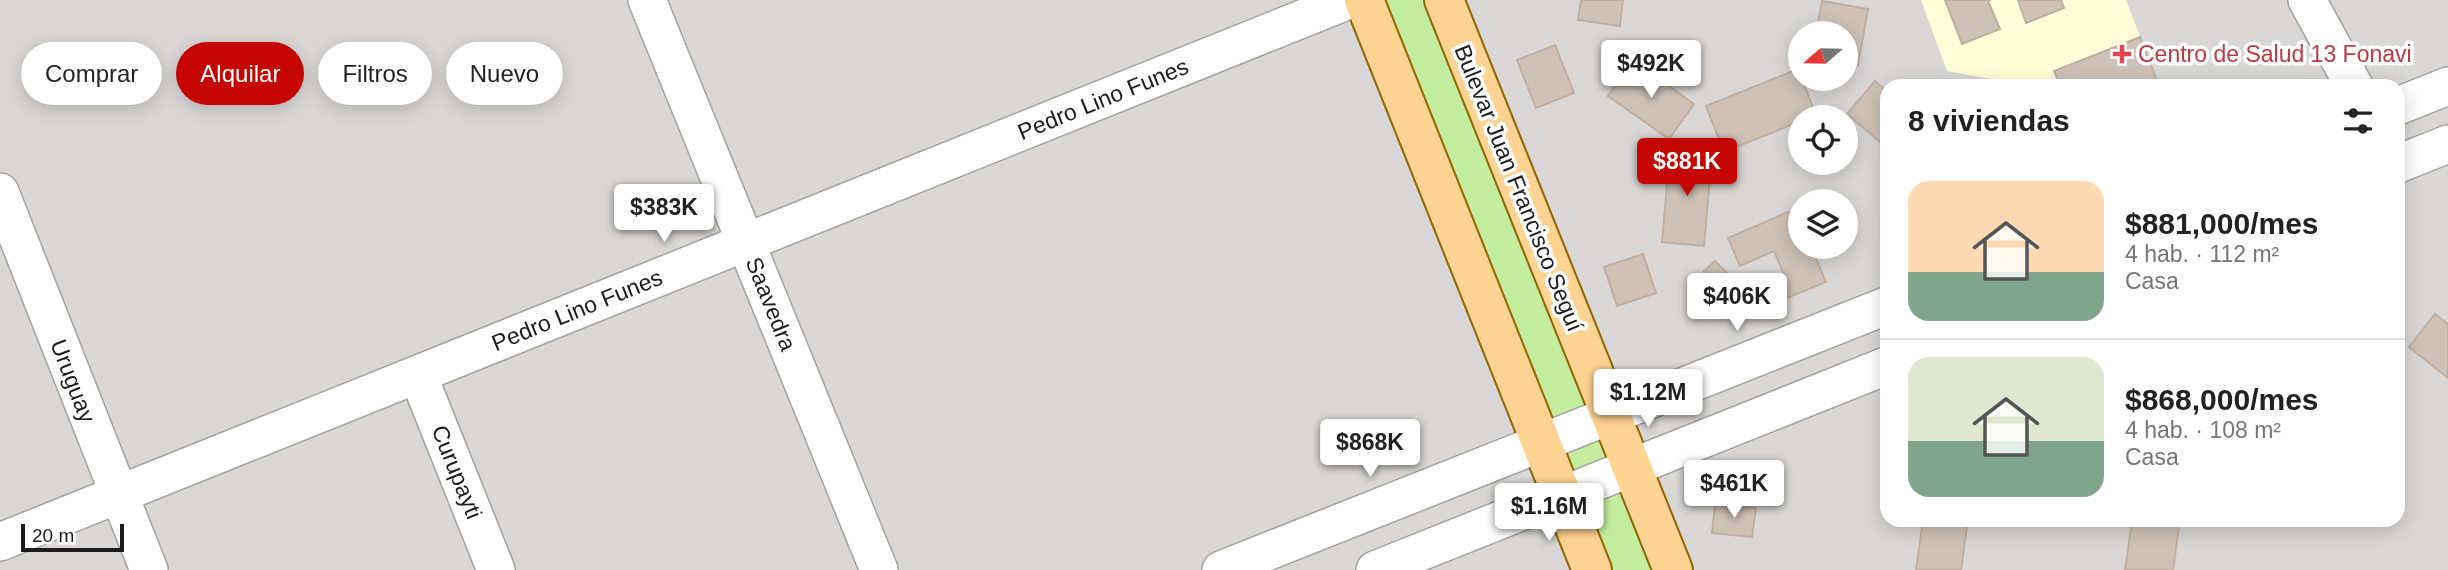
<!DOCTYPE html>
<html lang="es">
<head>
<meta charset="utf-8">
<style>
  body { margin:0; font-family:Helvetica,sans-serif; background:#f6f6f6; color:#222; height:100vh; display:flex; flex-direction:column; font-size:26px; white-space:nowrap }
  * { box-sizing:border-box; margin:0 }
  p { font-size:23px; color:#767676 }
  .icon { flex:none; width:38px; height:38px; fill:none; stroke:currentColor; stroke-width:2; stroke-linecap:round; stroke-linejoin:round }
  .map { position:relative; flex:1; overflow:hidden }
  .details { position:absolute; left:1880px; top:79px; width:525px; height:448px; display:flex; flex-direction:column; background:#fff; border-radius:21px; box-shadow:0 4px 18px #0003 }
  .details>* { flex:none }
  .banner { position:absolute; left:21px; top:42px; width:665px; height:63px; display:flex; gap:14px }
  .needle { width:46px; rotate:250deg }
  .controls { position:absolute; left:1788px; top:21px; display:grid; gap:14px }
  .controls a { display:grid; place-items:center; width:70px; height:70px; border-radius:50%; background:#fff; box-shadow:0 4px 18px #0003; font-size:35px }
  .scale { position:absolute; left:21px; bottom:18px; width:103px; box-sizing:border-box; padding-left:7px; border:4px solid #1b1b1b; border-top:0; font-size:19px; line-height:24px; white-space:nowrap; color:#1b1b1b; -webkit-text-stroke:5px #fff; paint-order:stroke }
  .price { position:absolute; translate:-50% -60px; padding:0 16px; border-radius:7px; background:#fff; color:#222; font-size:23px; line-height:46px; filter:drop-shadow(0 2px 4px #0008) }
  .price::after { content:''; position:absolute; left:50%; top:42px; width:21px; height:16px; margin-left:-10px; background:inherit; clip-path:polygon(0 0,100% 0,50% 100%) }
  .price.active { background:#c50500; color:#fff }
  ul { padding:0; list-style:none }
  li { display:flex; align-items:center; gap:21px; height:175px; padding:0 28px }
  li+li { border-top:2px solid #e0e0e0 }
  li span { display:grid; place-items:center; flex:none; width:196px; height:140px; border-radius:21px; color:#555 }
  li>.icon { margin-inline-start:auto }
  span .icon { width:84px; height:84px; fill:#fffc; stroke-width:1 }
  li b { font-size:30px }
  h2 { display:flex; justify-content:space-between; align-items:center; height:84px; padding:0 28px; font-size:30px }
  .pill { padding:0 24px; border-radius:32px; background:#fff; box-shadow:0 4px 18px #0003; font-size:24px; line-height:63px }
  .pill.active { background:#c50500; color:#fff }
  .map>svg:first-child { display:block }
</style>
</head>
<body>
<div class="map">
<svg width="2448" height="570" viewBox="0 0 2448 570">
  <rect width="100%" height="100%" fill="#eee9df"/>
  <path fill="#d9d8d7" fill-rule="evenodd" d="M0 0H2448V570H0ZM1801 33H1846V79H1801ZM1886 86H2398V520H1886ZM1801 117H1846V163H1801ZM1801 201H1846V247H1801Z"/>
  <path fill="#feffd6" d="M1921 0H2126L2159 86H2009L2007 82 1947 71Z"/>
  <path fill="#c4ee9e" d="M1364 0H1444L1673 570H1592Z"/>
  <path fill="#cec2b8" stroke="#c0afa0" stroke-width="2" d="M1581 0H1623L1620 26 1578 20Z
    M1945 0H1991L1988 1 2000 29 1962 44Z
    M2018 0H2061L2064 8 2026 23Z
    M1822 1 1868 9 1858 65 1846 63V33H1816Z
    M2140 37 2159 86H2060L2054 71Z
    M1555 45 1574 93 1536 108 1517 60Z
    M1633 60 1694 104 1669 139 1608 96Z
    M1798 69 1816 115 1801 117V121L1724 152 1706 106Z
    M1875 81 1886 91V147L1847 114Z
    M1670 151 1712 155 1704 246 1662 242Z
    M1795 209 1801 222V247H1811L1826 282 1758 310 1751 294 1786 279 1774 251 1740 266 1728 238Z
    M1643 254 1656 293 1617 306 1604 267Z
    M1715 261 1734 280 1713 301 1694 281Z
    M2435 314 2448 324V378L2409 347Z
    M1715 504 1756 508 1752 537 1712 533Z
    M1923 520H1968L1961 570H1916Z
    M2132 520H2180L2173 570H2125Z"/>
  <g fill="none" stroke-linecap="round" stroke-linejoin="round">
    <g stroke="#a2a2a2" stroke-width="40">
      <path id="minor" d="M647 0 879 570
        M2307 0 2354 86
        M2398 106 2448 86
        M2398 164 2448 144
        M0 192 149 570
        M418 375 496 570
        M0 542 1349 0
        M1221 570 1886 306
        M1375 570 1886 366"/>
    </g>
    <g stroke="#916500" stroke-width="42">
      <path id="major" d="M1364 0 1592 570
        M1444 0 1673 570"/>
    </g>
    <use href="#minor" stroke="#fff" stroke-width="37"/>
    <use href="#major" stroke="#ffd392" stroke-width="38"/>
  </g>
  <path fill="#e0444e" stroke="#fff" stroke-width="2.5" d="M2118.5 43.5h7v7h7v7h-7v7h-7v-7h-7v-7h7z"/>
  <g text-anchor="middle" dominant-baseline="central" stroke-width="7" stroke-linejoin="round" paint-order="stroke">
    <g font-size="23" fill="#be3a42" stroke="#fff" text-anchor="start">
      <text x="2138" y="54">Centro de Salud 13 Fonavi</text>
    </g>
    <g font-size="23" fill="#1b1b1b" stroke="#fff">
      <text transform="translate(1103 99) rotate(-22)">Pedro Lino Funes</text>
      <text transform="translate(1519 188) rotate(68)">Bulevar Juan Francisco Seguí</text>
      <text transform="translate(771 304) rotate(68)">Saavedra</text>
      <text transform="translate(577 310) rotate(-22)">Pedro Lino Funes</text>
      <text transform="translate(73 381) rotate(69)">Uruguay</text>
      <text transform="translate(457 472) rotate(68)">Curupayti</text>
    </g>
  </g>
</svg>
<div class="controls">
<a><svg class="needle" viewBox="-14 -14 28 28"><path d="M0-13l5 13h-10z" fill="#e53935"/><path d="M0 13l5-13h-10z" fill="#767676"/></svg></a>
<a><svg class="icon" aria-label="locate" viewBox="0 0 24 24"><circle cx="12" cy="12" r="6"/><path d="M12 2v4M12 18v4M2 12h4M18 12h4"/></svg></a>
<a><svg class="icon" aria-label="layers" viewBox="0 0 24 24"><path d="M12 4l9 5-9 5-9-5zM3 14l9 5 9-5"/></svg></a>
</div>
<div class="scale">20 m</div>
<b class="price" style="left:1651px;top:100px">$492K</b>
<b class="price active" style="left:1687px;top:198px">$881K</b>
<b class="price" style="left:664px;top:244px">$383K</b>
<b class="price" style="left:1737px;top:333px">$406K</b>
<b class="price" style="left:1648px;top:429px">$1.12M</b>
<b class="price" style="left:1370px;top:479px">$868K</b>
<b class="price" style="left:1734px;top:520px">$461K</b>
<b class="price" style="left:1549px;top:543px">$1.16M</b>
<div class="banner">
<a class="pill">Comprar</a>
<a class="pill active">Alquilar</a>
<a class="pill">Filtros</a>
<a class="pill">Nuevo</a>
</div>
<section class="details">
<h2>8 viviendas<svg class="icon" aria-label="filters" viewBox="0 0 24 24"><path d="M4 7h16M4 17h16"/><circle cx="9" cy="7" r="2"/><circle cx="15" cy="17" r="2"/></svg></h2>
<ul>
<li><span style="background:linear-gradient(#ffd9b3 65%,#7fa58c 0)"><svg class="icon" aria-label="home" viewBox="0 0 24 24"><path d="M3 11l9-7 9 7M6 9v11h12V9"/></svg></span><div><b>$881,000/mes</b><p>4 hab. · 112 m²</p><p>Casa</p></div></li>
<li><span style="background:linear-gradient(#dfe7d0 60%,#7fa58c 0)"><svg class="icon" aria-label="home" viewBox="0 0 24 24"><path d="M3 11l9-7 9 7M6 9v11h12V9"/></svg></span><div><b>$868,000/mes</b><p>4 hab. · 108 m²</p><p>Casa</p></div></li>
</ul>
</section>
</div>
</body>
</html>
